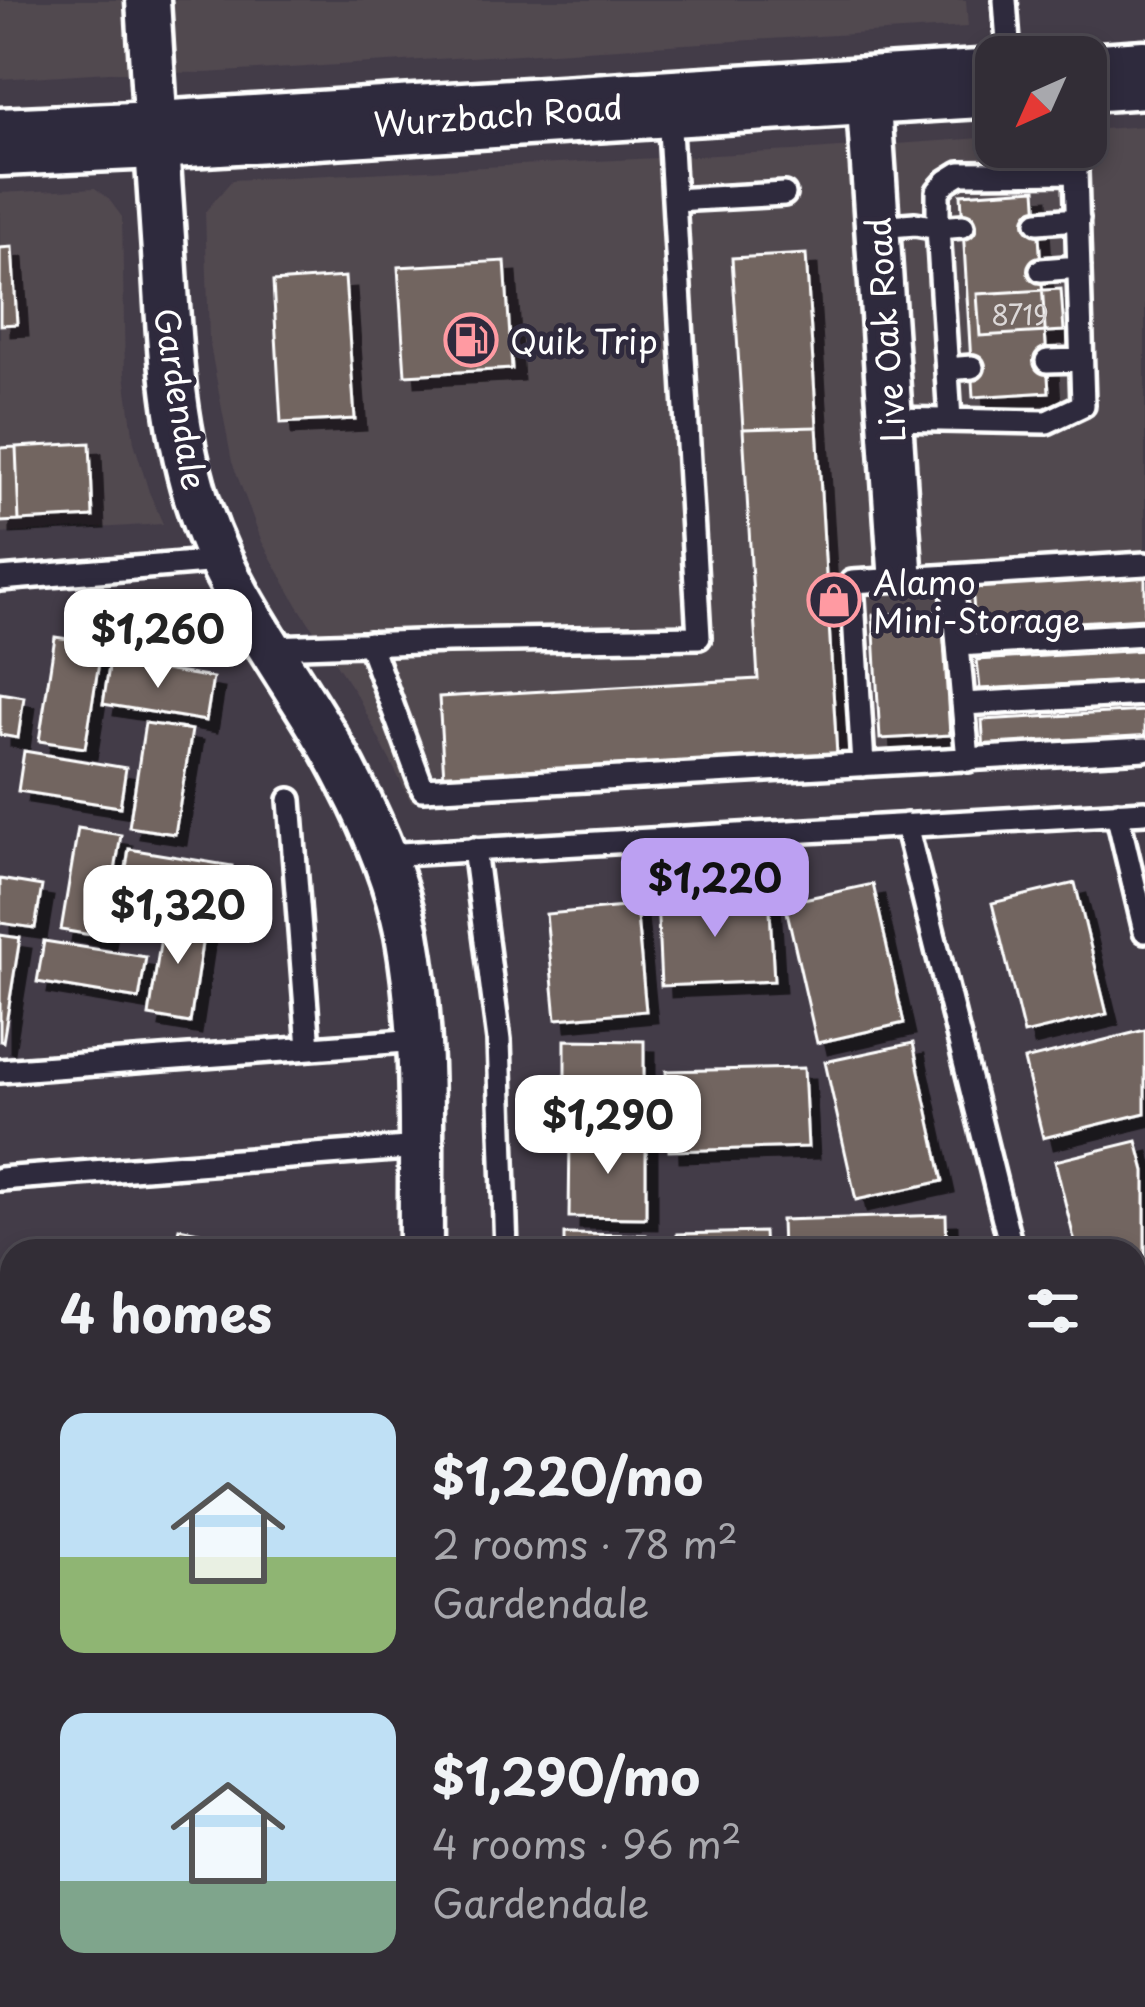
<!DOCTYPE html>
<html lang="en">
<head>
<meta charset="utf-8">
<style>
  body { margin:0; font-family:"Playpen Sans",sans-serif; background:#3d3942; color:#f1f3f6; height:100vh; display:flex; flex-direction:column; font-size:45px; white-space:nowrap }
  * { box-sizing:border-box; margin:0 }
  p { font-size:39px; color:#a8a8ad }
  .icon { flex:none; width:66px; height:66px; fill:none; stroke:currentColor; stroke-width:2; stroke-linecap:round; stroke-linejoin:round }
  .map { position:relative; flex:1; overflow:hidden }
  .side { position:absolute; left:0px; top:1239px; width:1146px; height:768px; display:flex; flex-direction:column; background:#322d36; border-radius:36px 36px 0 0; box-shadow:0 6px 18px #0003,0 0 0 3px #4d4951 }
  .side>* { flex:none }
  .needle { width:78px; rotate:225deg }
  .controls { position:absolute; left:975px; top:36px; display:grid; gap:24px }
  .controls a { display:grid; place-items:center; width:132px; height:132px; border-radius:24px; background:#322d36; box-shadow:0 6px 18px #0003,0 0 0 3px #4d4951; font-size:60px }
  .price { position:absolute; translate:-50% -102px; padding:0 27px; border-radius:24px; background:#fff; color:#222; font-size:39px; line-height:78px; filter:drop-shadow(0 3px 6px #0008) }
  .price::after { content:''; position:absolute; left:50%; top:72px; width:36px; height:27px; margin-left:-18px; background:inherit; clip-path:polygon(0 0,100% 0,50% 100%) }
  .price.selected { background:#bca0f2; color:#111 }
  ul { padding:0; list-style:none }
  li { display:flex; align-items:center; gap:36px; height:300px; padding:0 60px }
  li span { display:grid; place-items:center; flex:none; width:336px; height:240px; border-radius:24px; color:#555 }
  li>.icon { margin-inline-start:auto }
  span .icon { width:144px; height:144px; fill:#fffc; stroke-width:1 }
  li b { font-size:51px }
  h2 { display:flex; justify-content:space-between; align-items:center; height:144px; padding:0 60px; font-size:51px }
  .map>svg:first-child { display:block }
</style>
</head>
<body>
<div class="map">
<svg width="1145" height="2007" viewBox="0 0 1145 2007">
  <defs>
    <filter id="shadow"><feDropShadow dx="11" dy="11" stdDeviation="0" flood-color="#0009"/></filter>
  </defs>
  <rect width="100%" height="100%" fill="#433c48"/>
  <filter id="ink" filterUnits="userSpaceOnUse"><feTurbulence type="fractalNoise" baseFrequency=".00833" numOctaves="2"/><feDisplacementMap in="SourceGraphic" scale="24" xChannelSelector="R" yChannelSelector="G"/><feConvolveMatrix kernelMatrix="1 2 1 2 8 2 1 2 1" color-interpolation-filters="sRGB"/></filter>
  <g filter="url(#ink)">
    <path fill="#514850" d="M0 0H966L968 27 206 73 109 72 0 79Z
      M1145 126V760L852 779 411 802 359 699 298 606 262 542 232 462 209 340 205 212 232 180 811 150 996 137V147H1086V130Z
      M95 188 108 198 122 217 125 374 134 442 149 492 163 524 0 534V193Z"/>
    <path fill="#726561" stroke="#fff" stroke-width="3" filter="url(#shadow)" d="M1036 189 1049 392 973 397 961 194Z
      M12 247 17 324 0 325V248Z
      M806 254 817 427 743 429 732 258Z
      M505 261 512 369 405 375 398 267Z
      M345 277 355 419 281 423 273 282Z
      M1061 289 1064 331 980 336 977 294Z
      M817 427 837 755 444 778 439 697 758 679 743 429Z
      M90 443 93 517 19 521 16 447Z
      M16 447 19 521 0 522V448Z
      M1145 574V618L975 628 972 584Z
      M942 611 950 735 880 739 873 615Z
      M55 637 102 644 85 748 39 741Z
      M1145 650V680L980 689 977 660Z
      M110 661 213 678 206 721 103 704Z
      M0 693 24 697 18 738 0 735Z
      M1145 711V743L984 752 982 720Z
      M145 723 192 730 175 834 129 827Z
      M24 751 126 768 120 807 18 791Z
      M78 828 121 835 104 937 61 930Z
      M129 849 232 866 225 911 122 894Z
      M0 879 42 886 35 928 0 923Z
      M1075 883 1107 1014 1024 1034 992 903Z
      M873 884 904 1023 817 1043 785 903Z
      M769 893 774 981 661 986 657 898Z
      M636 906 646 1011 556 1019 546 914Z
      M165 911 206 917 190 1023 149 1016Z
      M0 935 20 938 3 1042 0 1041Z
      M44 941 146 957 139 999 37 982Z
      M1145 1030V1113L1043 1138 1024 1060Z
      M565 1040 644 1041V1122L565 1121Z
      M913 1043 943 1181 856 1200 825 1062Z
      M804 1068 808 1147 669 1151 666 1071Z
      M570 1136 646 1137V1218L569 1217Z
      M1137 1141 1145 1171V1276L1134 1279V1251H1077L1055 1161Z
      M946 1215 947 1251H782L781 1220Z
      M179 1228 223 1237 220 1251H175Z
      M764 1232 765 1251H678L677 1234Z
      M564 1234 646 1235V1251H564Z
      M0 1381 12 1383V1425L0 1423Z
      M1134 1384H1144L1145 1405V1520L1134 1521Z
      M0 1446 12 1448V1475L0 1537Z
      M0 1589 12 1592V1634L0 1632Z
      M1134 1652 1145 1653V1735L1134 1734Z
      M0 1832 12 1835V1918L3 1964 0 1963Z
      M1134 1844H1145V1929L1134 1928Z
      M1145 1956V2007H1125V1995H1134V1957Z
      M0 1977 12 1979V1995H43L41 2007H0Z
      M55 1995H99L96 2007H52Z
      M316 1995H358V2007H317Z
      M532 1995H616V2007H532Z
      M935 1996 936 2007H855L854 2000Z"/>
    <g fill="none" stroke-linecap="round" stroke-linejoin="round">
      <g stroke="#fff" stroke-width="30">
        <path id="lane" d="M1005 0 1009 57
          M674 200 784 194
          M1038 222 1078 219
          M963 226 938 228V191L947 181 960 173 1076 172
          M877 227 915 224 938 228 950 420
          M1041 270 1079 267
          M1047 361 1081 360
          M947 369 972 367
          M890 419 1047 422 1083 405 1076 172 1078 147
          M0 579 219 561
          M369 643 423 789 1145 749
          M958 645 1145 634
          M272 647 448 641 699 637 669 112
          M963 704 1145 694
          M968 760 952 576 1145 564
          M863 765 852 582 952 576
          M290 800 309 1048
          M1117 813 1145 931
          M906 825 1012 1251
          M474 849 499 1040 506 1251
          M383 855 1145 812
          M0 1071 419 1040
          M0 1179 420 1147
          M1134 1340 1145 1338
          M1134 1596 1145 1597
          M0 1752 12 1751
          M1134 1813 1145 1814
          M219 1995 220 2007
          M501 1995V2007
          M997 1995V2007
          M1069 1995V2007"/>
      </g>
      <g stroke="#fff" stroke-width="51">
        <path id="street" d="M148 0C153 84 158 169 164 253 169 341 172 429 201 513 233 609 305 691 350 782 375 830 396 881 407 934 426 1038 420 1146 421 1251
          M868 91 900 568
          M429 1995V2007"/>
      </g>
      <g stroke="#fff" stroke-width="75">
        <path id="primary" d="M1086 78 1145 74
          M0 142 156 135 996 83"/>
      </g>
      <use href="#lane" stroke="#2f2a3d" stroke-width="21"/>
      <use href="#street" stroke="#2f2a3d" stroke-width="42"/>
      <use href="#primary" stroke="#2f2a3d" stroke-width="66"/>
    </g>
  </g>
  <defs>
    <g id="fuel-ring" transform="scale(2.7)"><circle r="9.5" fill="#2f2a3d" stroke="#ff9aa2" stroke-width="1.5"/><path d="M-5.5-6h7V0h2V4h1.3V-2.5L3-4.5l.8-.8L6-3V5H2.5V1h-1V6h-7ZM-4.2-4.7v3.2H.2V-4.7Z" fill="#ff9aa2"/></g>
    <g id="shop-ring" transform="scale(2.7)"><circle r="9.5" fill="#2f2a3d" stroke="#ff9aa2" stroke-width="1.5"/><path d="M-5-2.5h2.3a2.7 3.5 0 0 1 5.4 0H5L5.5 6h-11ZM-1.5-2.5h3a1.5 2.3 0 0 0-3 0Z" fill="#ff9aa2"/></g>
  </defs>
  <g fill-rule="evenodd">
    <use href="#fuel-ring" x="471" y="340"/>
    <use href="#shop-ring" x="834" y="600"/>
  </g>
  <g text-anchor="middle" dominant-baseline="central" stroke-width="10" stroke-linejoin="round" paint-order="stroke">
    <g font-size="27" fill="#dcd8d8">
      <text x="1020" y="313">8719</text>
    </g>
    <g font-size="33" fill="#fff" stroke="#2f2a3d">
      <text transform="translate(498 114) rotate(-4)">Wurzbach Road</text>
      <text transform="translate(884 330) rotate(-94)">Live Oak Road</text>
      <text transform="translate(182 399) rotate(81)">Gardendale</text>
    </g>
    <g font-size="33" fill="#fff" stroke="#2f2a3d" text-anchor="start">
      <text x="510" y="340">Quik Trip</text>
      <text x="873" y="581">Alamo<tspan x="873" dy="38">Mini-Storage</tspan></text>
    </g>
  </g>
</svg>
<div class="controls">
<a><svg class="needle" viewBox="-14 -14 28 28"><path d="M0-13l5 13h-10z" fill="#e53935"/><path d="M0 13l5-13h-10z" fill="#a8a8ad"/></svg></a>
</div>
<b class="price" style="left:158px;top:691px">$1,260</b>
<b class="price selected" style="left:715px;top:940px">$1,220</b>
<b class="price" style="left:178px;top:967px">$1,320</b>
<b class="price" style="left:608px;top:1177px">$1,290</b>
<section class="side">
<h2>4 homes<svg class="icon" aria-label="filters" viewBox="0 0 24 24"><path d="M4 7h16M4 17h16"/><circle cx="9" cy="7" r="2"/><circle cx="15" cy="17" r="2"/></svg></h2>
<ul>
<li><span style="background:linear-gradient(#bfe0f5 60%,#8fb573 0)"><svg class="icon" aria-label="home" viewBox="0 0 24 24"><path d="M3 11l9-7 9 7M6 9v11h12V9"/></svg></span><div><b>$1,220/mo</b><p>2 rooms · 78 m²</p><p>Gardendale</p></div></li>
<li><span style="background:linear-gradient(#bfe0f5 70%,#7fa58c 0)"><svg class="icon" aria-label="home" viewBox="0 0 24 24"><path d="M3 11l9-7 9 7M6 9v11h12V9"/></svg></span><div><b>$1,290/mo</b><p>4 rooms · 96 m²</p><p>Gardendale</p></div></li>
</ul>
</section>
</div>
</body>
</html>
